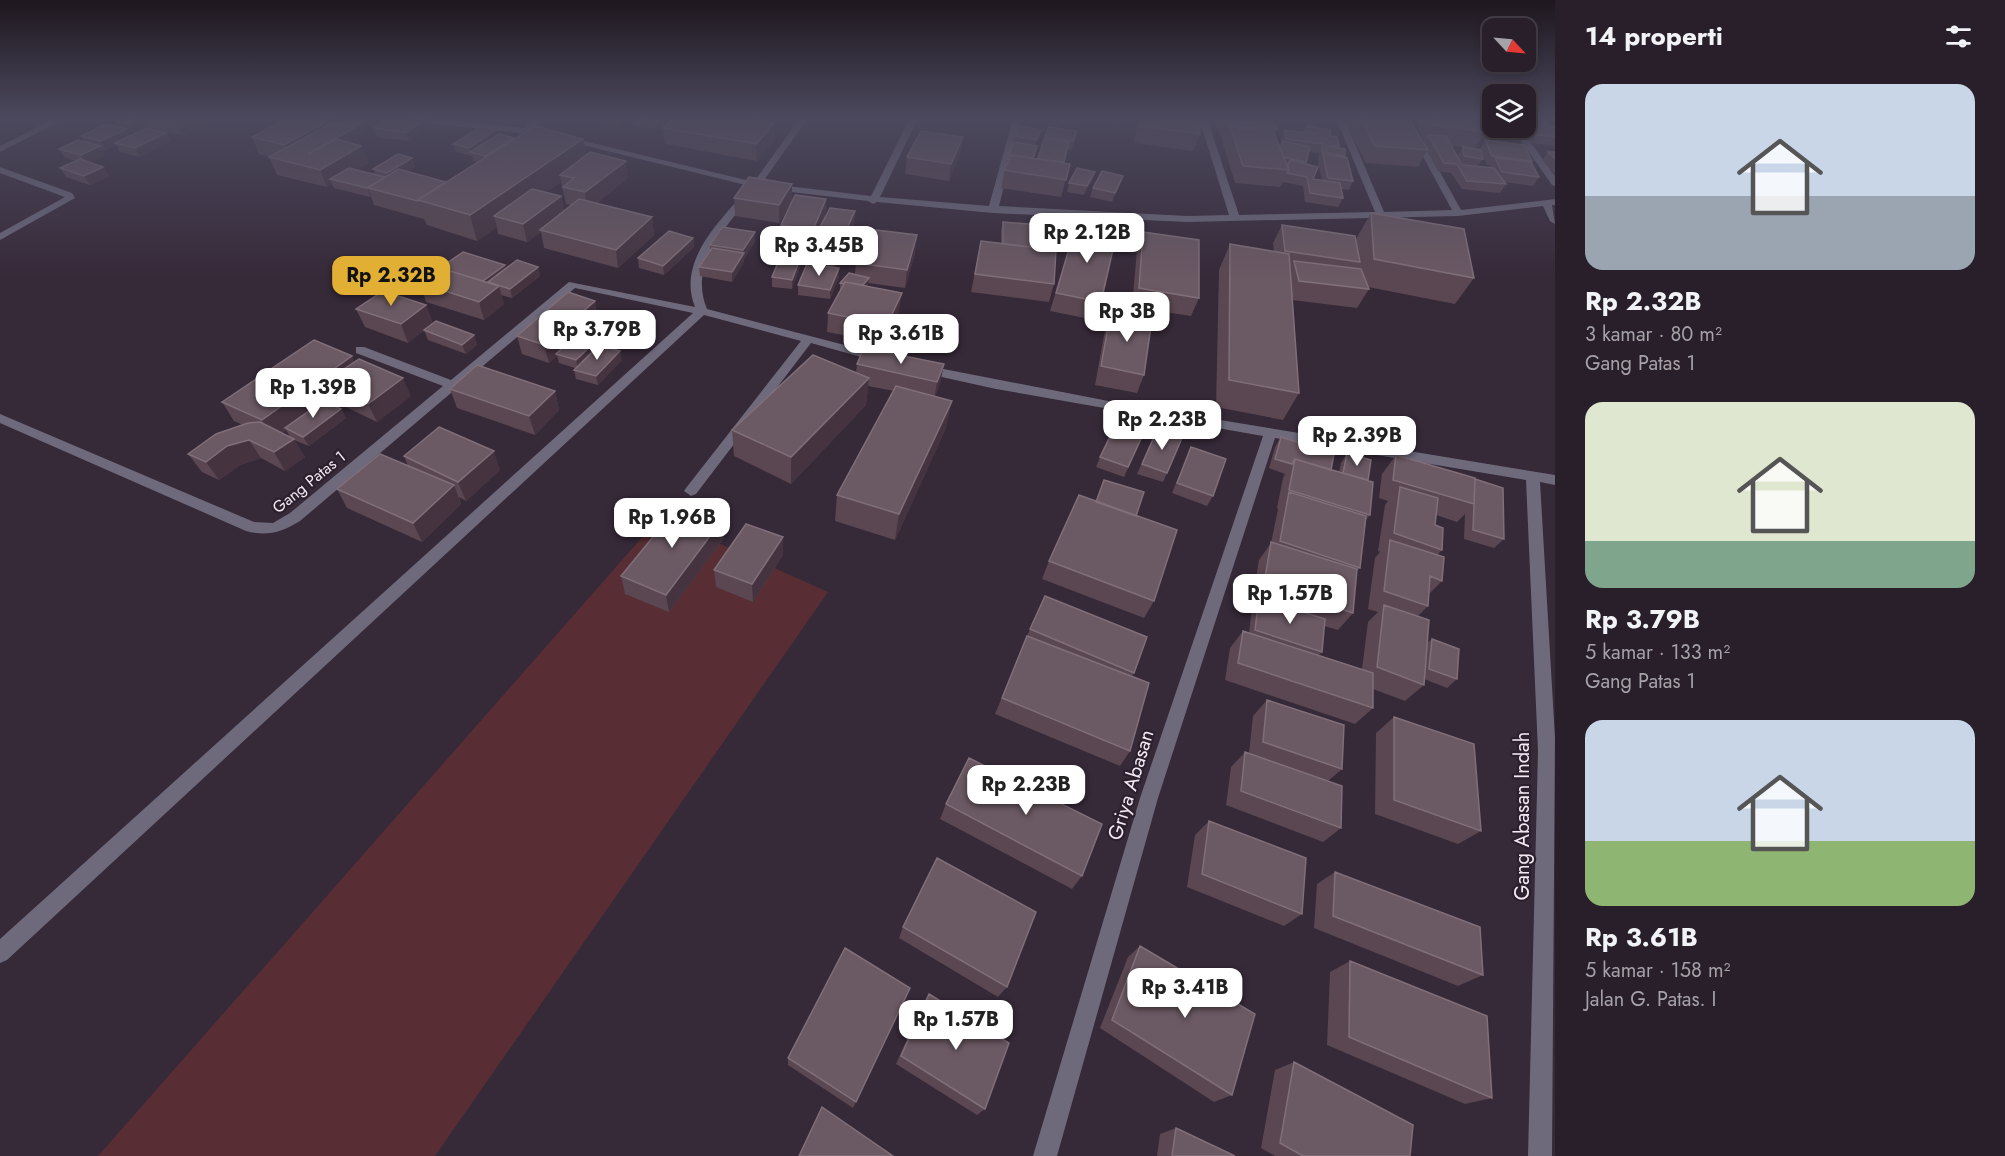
<!DOCTYPE html>
<html lang="id">
<head>
<meta charset="utf-8">
<style>
  body { margin:0; font-family:Jost,sans-serif; background:#342c36; color:#f1f3f6; height:100vh; display:flex; flex-direction:column; font-size:22px; white-space:nowrap }
  * { box-sizing:border-box; margin:0 }
  p { font-size:20px; color:#a5a2a8 }
  .icon { flex:none; width:33px; height:33px; fill:none; stroke:currentColor; stroke-width:2; stroke-linecap:round; stroke-linejoin:round }
  .map { position:relative; flex:1; overflow:hidden }
  .panel { display:flex; flex-direction:column; background:#281f2a; width:450px }
  .panel>* { flex:none }
  .needle { width:39px; rotate:116deg }
  .buttons { position:absolute; left:1482px; top:18px; display:grid; gap:12px }
  .buttons a { display:grid; place-items:center; width:54px; height:54px; border-radius:12px; background:#281f2a; box-shadow:0 3px 9px #0003,0 0 0 2px #443d47; font-size:30px }
  .price { position:absolute; translate:-50% -51px; padding:0 14px; border-radius:12px; background:#fff; color:#222; font-size:20px; line-height:39px; filter:drop-shadow(0 2px 3px #0008) }
  .price::after { content:''; position:absolute; left:50%; top:36px; width:18px; height:14px; margin-left:-9px; background:inherit; clip-path:polygon(0 0,100% 0,50% 100%) }
  .price.active { background:#e1af34; color:#111 }
  ul { padding:0; list-style:none }
  li { display:grid; align-content:center; gap:12px; height:318px; padding:0 30px }
  li span { display:grid; place-items:center; height:186px; border-radius:18px; color:#555 }
  li>.icon { margin-inline-start:auto }
  span .icon { width:108px; height:108px; fill:#fffc; stroke-width:1 }
  li b { font-size:26px }
  h2 { display:flex; justify-content:space-between; align-items:center; height:72px; padding:0 30px; font-size:26px }
  main { display:flex; flex:1; min-height:0 }
  .map>svg:first-child { display:block }
</style>
</head>
<body>
<main>
<div class="map">
<svg width="1555" height="1156" viewBox="0 0 1555 1156">
  <rect width="100%" height="100%" fill="#362938"/>
  <path fill="#582e34" d="M660 517 828 592 435 1156H98Z"/>
  <g fill="none" stroke-linecap="round" stroke-linejoin="round">
    <path fill="#6e6a7c" fill-rule="evenodd" d="M56 118H66L0 152V146Z
      M405 118H431L525 128 537 118H546L534 129 754 182 800 118H808L762 183 871 196 910 118H918L880 197 989 206 1013 118H1021L999 206 1187 216 1229 215 1199 118H1207L1239 215 1375 212 1336 118H1344L1384 212 1452 210 1402 118H1410L1461 210 1555 199V205H1552L1555 224 1550 221 1543 206 1458 216 1187 222 993 213 877 202 873 204 868 201 758 188C730 223 687 261 707 309L883 355V361L879 362 811 343 696 494 691 496 684 491 686 488 801 341 704 315 7 960 0 963V939L693 313 575 288 300 521C282 532 267 537 246 531L0 423V414L254 522 273 523 290 513 443 386 356 353V347H364L451 380 569 282 695 307C676 260 722 219 750 186L546 136 409 121Z
      M1512 128H1520L1555 176V186L1552 185Z
      M0 167 72 193 75 198 0 240V233L65 197 0 173Z
      M923 365 1134 406 1555 475V485L1540 482 1555 738 1552 1156H1528L1538 751 1526 480 1275 438 1158 798 1057 1156H1033L1140 798 1263 436 996 389 919 372 917 369Z"/>
  </g>
  <path fill="#5a4751" fill-rule="evenodd" d="M143 118H206L209 123 183 136 148 127Z
    M583 118H632L619 126Z
    M632 118H672L658 130 633 125Z
    M1047 118H1080L1078 124 1047 119Z
    M1093 118H1126L1125 122 1093 119Z
    M1139 118H1200V134L1193 151 1134 143 1137 126Z
    M1214 118H1271L1277 129 1275 134 1280 148 1281 144V139L1285 130 1303 133 1307 126 1330 136 1345 156V157L1353 181 1349 190 1341 189 1343 198 1338 207 1305 202 1303 186 1283 182 1280 187 1235 183 1223 144 1224 143H1223ZM1309 151 1319 153 1318 161H1319L1318 163 1322 180 1313 179 1305 164Z
    M1343 118H1408L1423 143 1424 142 1415 118H1492V128H1503L1500 133 1485 132 1475 148 1480 150 1485 140 1532 161 1531 163 1539 177 1533 186 1504 182 1506 184 1500 193 1462 189 1451 173 1438 171 1427 151 1418 167 1366 163ZM1451 146 1463 147 1458 156V157ZM1483 156 1487 165H1490L1489 167 1478 166 1483 159Z
    M1529 118H1545L1547 124 1546 126 1555 127V146L1530 143 1525 133 1527 130 1526 123Z
    M114 120 147 125 134 132 127 130 130 136 166 133 170 141 140 157 120 152 116 145 106 150 102 149 105 155 89 162 103 167 109 176 90 185 66 177 60 168 76 161 65 158 59 149 85 142 81 136 119 127Z
    M361 123 364 131 357 136 361 145H359L361 146 368 163 356 170 375 174 373 169 415 167 407 171 446 182 478 162 473 161 472 156 456 152 453 144 497 135 514 139H583L586 155 628 178 597 203 652 217 654 235 618 268 544 248 541 232 527 242 498 234 497 227 477 241 427 225 424 219 374 205 371 196 370 197 334 188 332 184 327 187 277 175 269 157H271L259 154 252 137ZM561 182 566 204 571 205 564 211 561 196 546 192Z
    M1049 127 1075 140 1071 150 1067 149 1064 163 1070 164 1061 197 1001 188 1007 159 1013 145 1014 136 1041 130 1039 139 1035 145V154L1034 158 1038 159Z
    M374 128H425L409 141 377 137Z
    M663 128 775 139 757 161 665 144Z
    M963 137 960 154 949 181 905 174 907 157Z
    M1548 152H1555V174L1542 160Z
    M1092 181 1084 195 1067 192 1069 183Z
    M1120 185 1112 202 1090 197 1093 188Z
    M734 198 792 201 826 199 825 216 854 229 836 267 839 277 830 299 798 295V285L807 264 808 250 809 247H807L806 250 792 289 772 287V277L786 244 780 243 781 225 791 203 779 223 735 216Z
    M1371 213 1474 278 1455 304 1368 287 1369 289 1357 308 1292 300 1299 393 1283 420 1216 407 1219 270 1230 244 1274 251 1273 243 1282 225 1356 243V239Z
    M1003 222 1030 247 1054 284 1049 302 971 292 981 241 1001 244V231Z
    M1076 225 1101 302 1095 320 1050 311Z
    M1143 232 1199 298 1191 316 1132 307 1137 250Z
    M693 238 694 247 664 275 639 268 638 258Z
    M755 241 744 259V262L732 282 700 276 699 267 710 250V245Z
    M915 253 905 288 868 283V286L899 311 885 343 827 332 828 313 840 291V283L855 274 856 263Z
    M505 265 506 268 538 267 540 276 512 298 501 295 504 304 484 320 426 302 420 283Z
    M595 301 597 315 621 328 603 346 622 360 598 385 576 379 574 370 575 368 559 363 557 356 549 363 522 354 517 336Z
    M426 305 433 324 474 335 477 345 466 354 428 340 424 330 408 343 365 327 356 309Z
    M1111 311 1144 375 1137 393 1095 385 1105 330Z
    M355 361 411 396 377 422 333 401 331 397 324 401 341 409 346 418 309 446 294 440 305 457 285 471 261 458 240 465 219 480 202 472 188 454 243 425 234 421 222 402ZM286 430 290 437 282 433Z
    M857 364H944L940 383 935 397 946 428 895 540 835 521 837 495 894 391 868 386 866 405 791 484 734 456 732 430 856 373Z
    M450 389 555 391 559 410 535 435 457 408Z
    M1146 428 1124 477 1096 467 1100 457Z
    M1157 430 1167 473 1163 482 1137 474Z
    M1281 437 1331 470 1339 472 1341 463 1347 453 1368 480 1370 515 1365 521 1360 568 1356 572 1353 613 1338 630 1324 626 1322 652 1319 655 1362 669 1368 622 1378 612 1368 609 1375 558 1380 552 1378 551 1385 505 1388 501 1379 498 1382 474 1396 455 1475 479 1504 539 1494 548 1464 539 1465 514 1457 522 1436 515 1435 525 1442 550 1437 555 1442 581 1428 595V606L1418 616 1427 643 1432 639 1457 679 1447 688 1424 679V685L1405 701 1373 689V708L1355 724 1225 680 1230 648 1243 631 1249 633 1252 607 1255 603 1252 602 1259 560 1271 543 1278 509 1277 508 1283 478 1285 474 1269 468 1275 447Z
    M1191 447 1213 496 1207 506 1172 493Z
    M404 456 500 470 466 501 459 497 461 504 422 542 347 508 337 489 408 466Z
    M1104 480 1136 516 1154 601 1144 618 1042 579 1049 561 1096 501Z
    M722 520 724 538 669 612 625 594 621 576Z
    M783 537V555L753 602 716 587 714 570Z
    M1030 629 1134 673 1132 676 1130 751 1120 766 995 714Z
    M1267 700 1342 769 1328 781 1341 828 1323 842 1226 805 1231 767 1245 752 1249 753 1253 716Z
    M1394 717 1481 831 1458 844 1375 814 1376 733Z
    M946 804 1082 876 1072 889 940 819Z
    M1209 821 1302 914 1284 926 1187 887 1195 835Z
    M1335 872 1483 975 1458 986 1314 928 1317 884Z
    M903 927 1007 987 998 997 899 938Z
    M1140 946 1232 1095 1214 1102 1100 1028 1128 957Z
    M1350 961 1492 1098 1465 1104 1327 1045 1330 972Z
    M910 988 853 1108 788 1065V1058Z
    M929 994 985 1109 977 1115 896 1064 923 1003Z
    M1294 1062 1410 1156H1275L1261 1148 1275 1070Z
    M1176 1128 1235 1156H1157L1160 1134Z"/>
  <path fill="#453440" d="M139 118H143L147 125 134 132 129 123Z
    M176 118H206L209 123 183 136 174 119Z
    M618 118H632L619 126Z
    M661 118H672L658 130 657 122Z
    M330 120 336 137 292 162 284 145Z
    M423 120 425 128 409 141 406 133Z
    M775 122V139L757 161 756 144Z
    M361 123 364 131 357 136 361 145 319 169 308 154Z
    M127 129 132 138 115 143 116 145 106 150 101 141Z
    M496 130 498 139 471 152 469 148Z
    M1041 130 1039 139 1034 148 1036 140Z
    M166 133 170 141 140 157 135 148Z
    M963 137 960 154 949 181 951 164Z
    M583 139 588 163 560 175 561 182 507 220 494 216 497 227 477 241 470 215Z
    M100 146 105 155 87 164 81 155Z
    M361 146 368 163 338 181 330 179 332 184 327 187 320 170Z
    M412 158 415 167 390 182 387 173Z
    M626 161 628 178 588 210 585 192Z
    M103 167 109 176 90 185 84 176Z
    M1095 172 1092 181 1084 195 1087 186Z
    M1123 176 1120 185 1112 202 1115 193Z
    M792 184V201L779 223V205Z
    M367 188H368L371 196 370 197Z
    M561 196 564 214 540 230 541 232 527 242 523 224Z
    M826 199 825 216 812 248 813 230Z
    M855 211 854 229 834 273 835 254Z
    M652 217 654 235 618 268 616 250Z
    M755 232V241L744 259V262L732 282V272L744 253 743 250Z
    M917 235 915 253 905 288 907 270Z
    M693 238 694 247 664 275 663 266Z
    M807 241 806 250 792 289V280Z
    M505 265 508 274 494 284 482 282Z
    M538 267 540 276 512 298 510 289Z
    M839 268V277L830 299V290Z
    M869 278 868 287 860 289Z
    M499 286 504 304 484 320 479 302Z
    M902 293 899 311 885 343 887 325Z
    M595 301 598 319 556 354 557 356 549 363 544 345Z
    M426 305 433 324 408 343 401 324Z
    M619 319 621 328 578 369 576 360Z
    M474 335 477 345 466 354 462 345Z
    M620 351 622 360 598 385 596 376Z
    M352 356 361 375 323 383 331 397 273 439 262 420Z
    M944 364 940 383 934 400 937 382Z
    M403 378 411 396 377 422 368 404Z
    M869 378 866 405 791 484V457Z
    M555 391 559 410 535 435 529 416Z
    M952 401 946 428 895 540 899 514Z
    M341 409 346 418 309 446 303 437Z
    M294 439 305 457 285 471 274 452Z
    M249 440 261 458 240 465 219 480 206 462 227 446Z
    M494 451 500 470 466 501 458 482Z
    M454 485 461 504 422 542 413 523Z
    M722 520 724 538 669 612 666 595Z
    M783 537V555L753 602 752 584Z"/>
  <path fill="#6b5963" stroke="#806f79" stroke-width="1.5" d="M119 118H139L129 123 114 120Z
    M288 118H319L330 120 284 145 252 137Z
    M320 118H340L361 123 353 127 332 123 331 124 330 120Z
    M388 118H409L423 120 406 133 374 128Z
    M637 118H661L657 122Z
    M674 118H751L775 122 756 144 663 128Z
    M1141 118H1200V134L1140 126Z
    M1226 118H1271L1277 129 1230 126Z
    M1360 118H1408L1428 150 1375 146Z
    M1431 118H1479L1485 132 1434 125Z
    M1483 118H1492V123H1487Z
    M1532 118H1545L1547 124 1533 122Z
    M332 123 354 128 308 154 337 139 361 146 320 170 269 157Z
    M106 124 127 129 101 141 81 136Z
    M1531 125 1555 127V137L1536 135Z
    M535 126 583 139 470 215 418 200Z
    M1019 126 1041 130 1036 140 1014 136Z
    M1307 126 1331 130 1330 136 1337 137 1339 146H1327L1345 149V156L1322 152 1323 144 1286 139 1285 130 1316 134 1305 131Z
    M480 127 496 130 469 148 453 144Z
    M1049 127 1077 131 1073 141 1045 137Z
    M1230 127 1273 131 1289 170 1243 166Z
    M146 128 166 133 135 148 115 143Z
    M921 131 963 137 951 164 907 157Z
    M499 134 514 138 485 156 470 152Z
    M1428 135 1446 136 1462 165 1494 168 1506 184 1467 181 1457 164 1444 163Z
    M1044 139 1069 142 1064 162 1038 159Z
    M78 140 100 146 81 155 59 149Z
    M1485 140 1524 145 1532 161 1492 156Z
    M1283 141 1310 147 1306 162 1284 157 1280 148Z
    M1014 142 1037 146 1033 158 1011 155 1009 160 1007 159Z
    M1463 147 1481 150 1483 159 1464 156Z
    M590 152 626 161 585 192 563 187 574 178 560 175Z
    M1548 152H1555V159Z
    M398 154 412 158 387 173 373 169Z
    M1323 154 1347 158 1353 181 1328 178Z
    M1011 155 1070 164 1066 180 1004 170Z
    M1495 158 1531 162 1539 177 1502 172Z
    M80 159 103 167 84 176 60 168Z
    M1290 160 1318 167 1313 179 1340 183 1343 198 1310 193 1307 177 1287 173 1289 170 1287 167Z
    M349 168 385 177 367 188 330 179Z
    M1077 168 1095 172 1087 186 1069 183Z
    M398 169 446 182 418 200V201L368 188Z
    M1102 171 1123 176 1115 193 1093 188Z
    M749 177 792 184 779 205 734 198Z
    M532 189 561 196 523 224 494 216Z
    M795 195 826 199 813 230 781 225Z
    M579 199 652 217 616 250 540 230Z
    M830 208 855 211 835 254 808 250Z
    M1371 213 1464 229 1474 278 1374 259Z
    M1003 222 1029 224 1030 247 1003 244Z
    M1076 225 1117 232 1101 302 1056 293Z
    M1282 225 1355 236 1360 262 1285 251Z
    M722 227 755 232 743 250 710 245Z
    M868 229 917 235 907 270 856 263Z
    M669 231 693 238 663 266 638 258Z
    M1143 232 1199 240V298L1139 288Z
    M788 238 807 241 792 280 772 277Z
    M981 241 1056 250 1054 284 975 274Z
    M1230 244 1289 254 1299 393 1229 380Z
    M712 248 744 253 732 272 699 267Z
    M463 252 505 265 483 281 440 268Z
    M517 260 538 267 510 289 488 282Z
    M1294 261 1361 269 1369 289 1299 281Z
    M807 264 839 268 830 290 798 285Z
    M440 268 499 286 479 302 420 283Z
    M849 273 869 278 863 285 845 282 844 284 840 283Z
    M845 282 902 293 887 325 828 313Z
    M383 291 426 305 401 324 356 309Z
    M568 292 595 301 544 345 517 336Z
    M1111 311 1152 319 1144 375 1101 366Z
    M600 313 619 319 576 360 556 354Z
    M436 321 474 335 462 345 424 330Z
    M314 340 352 356 262 420 222 402Z
    M599 345 620 351 596 376 574 370Z
    M864 348 944 364 937 382 857 364Z
    M813 355 869 378 791 457 732 430Z
    M359 359 403 378 368 404 323 383Z
    M477 365 555 391 529 416 450 389Z
    M896 386 952 401 899 514 837 495Z
    M323 401 341 409 303 437 285 428Z
    M1119 418 1146 428 1128 467 1100 457Z
    M260 422 294 439 274 452 249 440 227 446 206 462 188 454 216 434 248 423Z
    M439 427 494 451 458 482 404 456Z
    M1157 430 1182 438 1167 473 1142 464Z
    M1281 437 1334 454 1331 470 1295 459 1292 464 1275 459Z
    M1191 447 1226 459 1213 496 1177 483Z
    M1347 453 1371 460 1368 480 1343 473Z
    M380 454 454 485 413 523 337 489Z
    M1396 455 1475 478 1474 504 1393 480Z
    M1295 459 1373 482 1370 515 1289 490Z
    M1475 479 1503 488 1504 539 1473 530Z
    M1104 480 1144 492 1136 516 1096 502Z
    M1400 487 1438 498 1435 525 1443 528 1442 550 1394 533Z
    M1289 492 1366 516 1360 568 1280 541Z
    M1079 495 1177 530 1154 601 1049 561Z
    M680 504 722 520 666 595 621 576Z
    M746 524 783 537 752 584 714 570Z
    M1390 540 1444 557 1442 581 1430 576 1428 606 1384 591Z
    M1271 542 1357 569 1353 613 1264 584Z
    M1045 596 1147 637 1134 673 1030 629Z
    M1259 598 1325 619 1322 652 1255 630Z
    M1384 605 1429 620 1424 685 1377 667Z
    M1243 631 1373 673V708L1238 663Z
    M1027 636 1149 683 1130 751 1002 698Z
    M1432 639 1459 649 1457 679 1429 669Z
    M1267 700 1344 725 1342 769 1263 742Z
    M1394 717 1474 744 1481 831 1394 800Z
    M1245 752 1342 786 1341 828 1241 791Z
    M969 758 1102 824 1082 876 946 804Z
    M1209 821 1306 858 1302 914 1202 874Z
    M937 858 1036 912 1007 987 903 927Z
    M1335 872 1480 927 1483 975 1333 916Z
    M1140 946 1255 1014 1232 1095 1112 1020Z
    M845 948 910 988 856 1102 788 1058Z
    M1350 961 1487 1016 1492 1098 1349 1037Z
    M929 994 1009 1043 985 1109 901 1056Z
    M1294 1062 1413 1125 1410 1156H1303L1280 1143Z
    M822 1107 893 1156H799Z
    M1176 1128 1235 1156H1172Z"/>
  <linearGradient id="sky" x2="0" y2="1"><stop stop-color="#1e171f"/><stop offset="0.42" stop-color="#4c495e"/><stop offset="1" stop-color="#4c495e" stop-opacity="0"/></linearGradient>
  <rect width="1555" height="280" fill="url(#sky)"/>
  <g text-anchor="middle" dominant-baseline="central" stroke-width="4.5" stroke-linejoin="round" paint-order="stroke">
    <g font-size="16" fill="#f2e9f3" stroke="#2c1f2e">
      <text transform="translate(309 482) rotate(-39)">Gang Patas 1</text>
    </g>
    <g font-size="20" fill="#f2e9f3" stroke="#2c1f2e">
      <text transform="translate(1131 785) rotate(-73)">Griya Abasan</text>
      <text transform="translate(1522 816) rotate(-90)">Gang Abasan Indah</text>
    </g>
  </g>
</svg>
<div class="buttons">
<a><svg class="needle" viewBox="-14 -14 28 28"><path d="M0-13l5 13h-10z" fill="#e53935"/><path d="M0 13l5-13h-10z" fill="#a5a2a8"/></svg></a>
<a><svg class="icon" aria-label="layers" viewBox="0 0 24 24"><path d="M12 4l9 5-9 5-9-5zM3 14l9 5 9-5"/></svg></a>
</div>
<b class="price" style="left:1087px;top:264px">Rp 2.12B</b>
<b class="price" style="left:819px;top:277px">Rp 3.45B</b>
<b class="price active" style="left:391px;top:307px">Rp 2.32B</b>
<b class="price" style="left:1127px;top:343px">Rp 3B</b>
<b class="price" style="left:597px;top:361px">Rp 3.79B</b>
<b class="price" style="left:901px;top:365px">Rp 3.61B</b>
<b class="price" style="left:313px;top:419px">Rp 1.39B</b>
<b class="price" style="left:1162px;top:451px">Rp 2.23B</b>
<b class="price" style="left:1357px;top:467px">Rp 2.39B</b>
<b class="price" style="left:672px;top:549px">Rp 1.96B</b>
<b class="price" style="left:1290px;top:625px">Rp 1.57B</b>
<b class="price" style="left:1026px;top:816px">Rp 2.23B</b>
<b class="price" style="left:1185px;top:1019px">Rp 3.41B</b>
<b class="price" style="left:956px;top:1051px">Rp 1.57B</b>
</div>
<section class="panel">
<h2>14 properti<svg class="icon" aria-label="filters" viewBox="0 0 24 24"><path d="M4 7h16M4 17h16"/><circle cx="9" cy="7" r="2"/><circle cx="15" cy="17" r="2"/></svg></h2>
<ul>
<li><span style="background:linear-gradient(#c9d6e8 60%,#9aa5b1 0)"><svg class="icon" aria-label="home" viewBox="0 0 24 24"><path d="M3 11l9-7 9 7M6 9v11h12V9"/></svg></span><div><b>Rp 2.32B</b><p>3 kamar · 80 m²</p><p>Gang Patas 1</p></div></li>
<li><span style="background:linear-gradient(#dfe7d0 75%,#7fa58c 0)"><svg class="icon" aria-label="home" viewBox="0 0 24 24"><path d="M3 11l9-7 9 7M6 9v11h12V9"/></svg></span><div><b>Rp 3.79B</b><p>5 kamar · 133 m²</p><p>Gang Patas 1</p></div></li>
<li><span style="background:linear-gradient(#c9d6e8 65%,#8fb573 0)"><svg class="icon" aria-label="home" viewBox="0 0 24 24"><path d="M3 11l9-7 9 7M6 9v11h12V9"/></svg></span><div><b>Rp 3.61B</b><p>5 kamar · 158 m²</p><p>Jalan G. Patas. I</p></div></li>
</ul>
</section>
</main>
</body>
</html>
